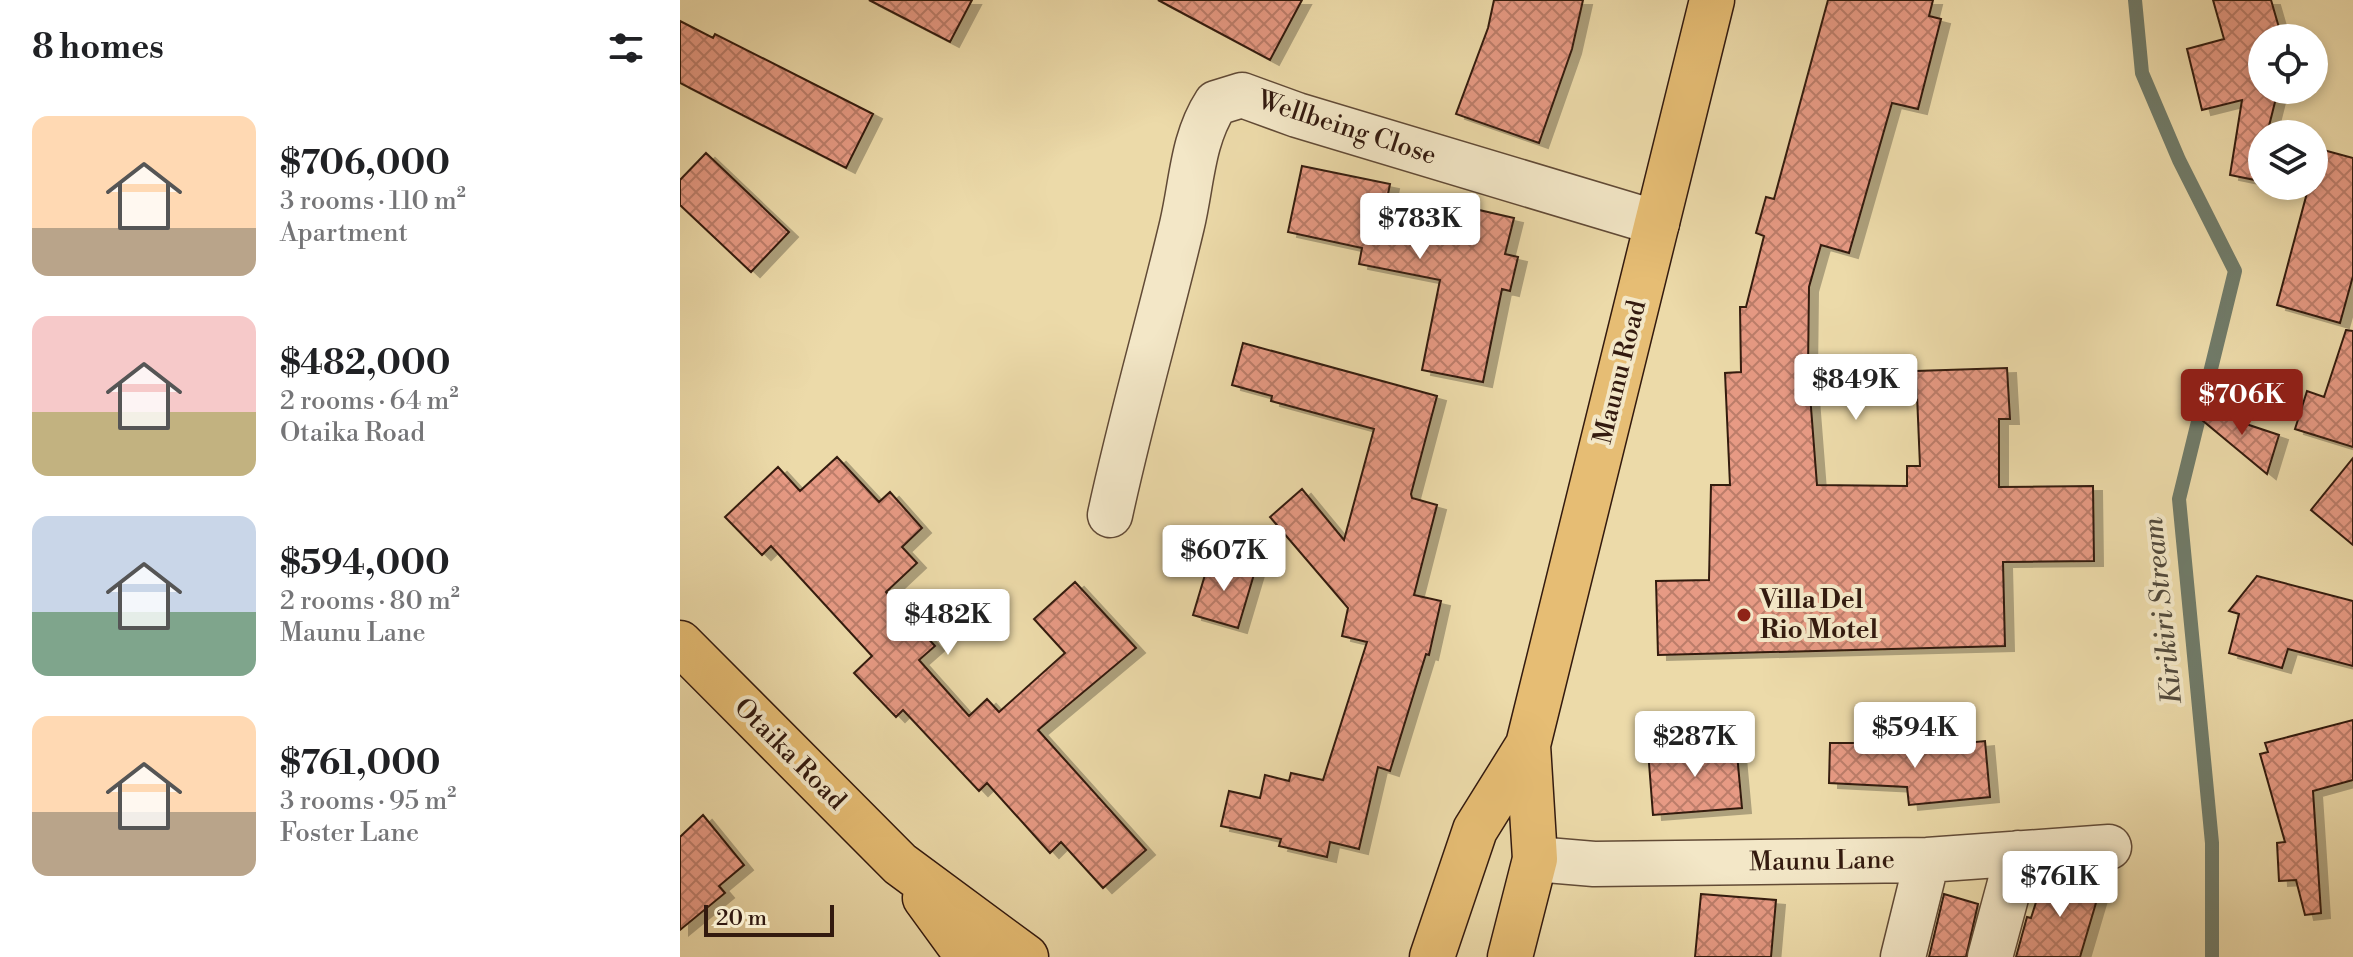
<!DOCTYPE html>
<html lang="en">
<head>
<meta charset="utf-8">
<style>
  body { margin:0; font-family:"Libre Bodoni",serif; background:#f6f6f6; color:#202124; height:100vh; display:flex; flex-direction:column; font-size:30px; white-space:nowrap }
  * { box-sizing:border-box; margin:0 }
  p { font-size:26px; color:#757577 }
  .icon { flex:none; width:44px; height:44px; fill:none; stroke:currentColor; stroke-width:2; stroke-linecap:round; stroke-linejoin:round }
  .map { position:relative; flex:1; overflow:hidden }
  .panel { display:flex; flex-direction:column; background:#fff; width:680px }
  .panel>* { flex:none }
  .controls { position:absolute; left:1568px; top:24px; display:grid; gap:16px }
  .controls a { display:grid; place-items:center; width:80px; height:80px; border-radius:50%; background:#fff; box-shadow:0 4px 12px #0003; font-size:40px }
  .scale { position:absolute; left:24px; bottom:20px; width:130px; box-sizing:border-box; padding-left:8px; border:4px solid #331a0f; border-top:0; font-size:22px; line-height:28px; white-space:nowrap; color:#331a0f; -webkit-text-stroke:6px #f3e7c7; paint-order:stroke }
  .price { position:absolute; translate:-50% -68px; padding:0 18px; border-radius:8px; background:#fff; color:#222; font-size:26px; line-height:52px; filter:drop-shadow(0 2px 4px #0008) }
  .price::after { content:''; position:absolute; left:50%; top:48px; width:24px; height:18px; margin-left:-12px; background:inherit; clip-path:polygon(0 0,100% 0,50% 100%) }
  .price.current { background:#8f2418; color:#fff }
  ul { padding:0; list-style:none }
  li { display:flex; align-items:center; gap:24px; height:200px; padding:0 32px }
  li span { display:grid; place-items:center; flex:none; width:224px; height:160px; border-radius:16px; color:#555 }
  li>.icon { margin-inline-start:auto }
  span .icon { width:96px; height:96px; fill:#fffc; stroke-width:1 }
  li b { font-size:34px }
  h2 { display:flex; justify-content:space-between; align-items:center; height:96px; padding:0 32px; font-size:34px }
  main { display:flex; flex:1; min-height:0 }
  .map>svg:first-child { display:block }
</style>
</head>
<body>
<main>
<section class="panel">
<h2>8 homes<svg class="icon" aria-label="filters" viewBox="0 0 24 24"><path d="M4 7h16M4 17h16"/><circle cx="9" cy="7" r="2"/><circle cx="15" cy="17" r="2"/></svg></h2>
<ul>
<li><span style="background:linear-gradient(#ffd9b3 70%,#b9a48a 0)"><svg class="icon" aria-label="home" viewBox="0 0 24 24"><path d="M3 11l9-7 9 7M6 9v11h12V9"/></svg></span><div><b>$706,000</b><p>3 rooms · 110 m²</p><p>Apartment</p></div></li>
<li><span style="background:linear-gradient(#f6c9c9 60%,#c2b280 0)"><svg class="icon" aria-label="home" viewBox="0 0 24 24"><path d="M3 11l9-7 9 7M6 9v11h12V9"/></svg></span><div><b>$482,000</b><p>2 rooms · 64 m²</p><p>Otaika Road</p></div></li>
<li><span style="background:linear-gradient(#c9d6e8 60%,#7fa58c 0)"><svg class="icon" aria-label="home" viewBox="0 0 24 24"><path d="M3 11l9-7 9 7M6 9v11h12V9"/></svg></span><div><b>$594,000</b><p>2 rooms · 80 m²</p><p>Maunu Lane</p></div></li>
<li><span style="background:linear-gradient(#ffd9b3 60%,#b9a48a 0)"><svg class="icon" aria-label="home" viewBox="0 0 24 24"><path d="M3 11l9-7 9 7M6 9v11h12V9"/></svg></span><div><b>$761,000</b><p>3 rooms · 95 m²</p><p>Foster Lane</p></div></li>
</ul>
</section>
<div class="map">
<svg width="1673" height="957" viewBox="0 0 1673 957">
  <defs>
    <pattern id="building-cross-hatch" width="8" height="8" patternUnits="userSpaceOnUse" patternTransform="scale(2)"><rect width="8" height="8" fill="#e79a84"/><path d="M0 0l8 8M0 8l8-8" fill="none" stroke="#bc7d6a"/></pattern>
    <filter id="shadow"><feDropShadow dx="9" dy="5" stdDeviation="0" flood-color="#0004"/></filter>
  </defs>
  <rect width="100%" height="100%" fill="#ecdaa9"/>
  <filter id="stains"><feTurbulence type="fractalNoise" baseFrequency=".0025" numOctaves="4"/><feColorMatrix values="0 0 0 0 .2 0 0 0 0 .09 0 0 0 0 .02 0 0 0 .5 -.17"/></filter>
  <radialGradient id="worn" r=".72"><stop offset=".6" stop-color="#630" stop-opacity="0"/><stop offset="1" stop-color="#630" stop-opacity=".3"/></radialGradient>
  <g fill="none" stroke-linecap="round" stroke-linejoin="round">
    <path stroke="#707b69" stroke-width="14" d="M1455 0 1462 73 1499 160 1555 271 1499 499 1532 843V957"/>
  </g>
  <path fill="url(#building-cross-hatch)" stroke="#331a0f" stroke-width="2" filter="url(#shadow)" d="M189 0H292L270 42Z
    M478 0H622L590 60Z
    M814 0H903L892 49 859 143 776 114 808 28Z
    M1148 0H1253L1249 16 1261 19 1238 109 1212 103 1169 253 1141 245 1129 287 1128 369 1137 485 1227 486V466H1240L1236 371 1327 368 1330 419H1319V487L1413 486 1414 561 1323 562 1325 646 978 655 976 581 1029 580 1031 485H1050L1045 373 1061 372 1060 307H1066L1084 236 1076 233 1086 197 1094 199Z
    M1533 0H1591L1602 38H1582V90H1598L1587 134H1582V174L1577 173 1575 180 1550 175 1562 100 1522 110 1507 49 1544 39Z
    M0 21 33 38 35 34 193 114 166 168 0 83Z
    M1636 148 1673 158V276L1660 323 1597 305 1628 189 1620 186H1634Z
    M26 153 109 232 71 272 0 205V180Z
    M622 166 710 184 702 224 765 237 773 204 834 218 825 254 838 257 830 291 822 289 803 382 742 370 760 280 679 264 682 248 608 232Z
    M1666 330 1673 331V447L1615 429 1627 391 1644 397Z
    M563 343 757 396 731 494 732 498 757 505 734 595 761 601 749 655 746 654 710 771 698 767 679 849 650 842 647 857 599 846 601 839 541 826 549 791 580 798 585 775 609 781 611 773 643 780 687 642 662 636 668 608 590 517 622 489 664 540 694 429 591 401 592 396 552 385Z
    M1506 404 1599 435 1587 474 1505 406Z
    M157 457 199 502 210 492 242 528 222 547 237 563 206 592 255 646 239 660 289 716 307 699 319 712 385 653 354 619 395 582 456 648 358 730 466 850 423 888 381 842 370 853 307 783 299 791 223 710 216 717 174 673 192 656 91 546 82 555 45 517 98 467 120 491Z
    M1673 458V545L1631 510Z
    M530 558 575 571 558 628 513 615Z
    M1577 576 1673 601V666L1608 649 1602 668 1549 653 1559 614 1549 611Z
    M1673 720V780L1633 791 1641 913 1625 915 1616 880 1599 881 1597 843 1605 842 1580 754 1588 752 1585 743Z
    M1305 741 1310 797 1229 805 1227 787 1149 783 1150 743H1217V750Z
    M1056 743 1062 808 973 815 968 750Z
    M23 815 64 865 39 886 45 893 0 930V837Z
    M1384 875 1421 886 1400 957H1336L1347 917 1351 918 1364 877Z
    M1021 894 1096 900 1091 957H1015Z
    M1264 894 1298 904 1286 957H1249Z"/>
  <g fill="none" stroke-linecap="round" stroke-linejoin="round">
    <g stroke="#614a36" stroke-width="47">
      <path id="street" d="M430 515C451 417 479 322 502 225 512 183 512 140 536 103L562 95 617 115 977 223
        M855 859 914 864 1247 860 1429 847
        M1223 957 1247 860
        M1310 957 1338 853"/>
    </g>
    <g stroke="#331a0f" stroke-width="47">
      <path id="primary" d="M752 957 795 830 848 745
        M830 957 855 859 848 745 1032 0"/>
    </g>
    <g stroke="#331a0f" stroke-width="47">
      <path id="highway" d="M0 643 220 864 346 957
        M245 898 288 957"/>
    </g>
    <use href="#street" stroke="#f3e7c7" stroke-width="44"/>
    <use href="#primary" stroke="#e6bd74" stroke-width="44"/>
    <use href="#highway" stroke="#e6bd74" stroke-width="44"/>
  </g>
  <circle fill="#8f2418" stroke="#f3e7c7" stroke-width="3" cx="1064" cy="615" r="8"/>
  <g text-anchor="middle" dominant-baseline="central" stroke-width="8" stroke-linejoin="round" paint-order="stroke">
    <g font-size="26" fill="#331a0f" stroke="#f3e7c7">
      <text transform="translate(667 128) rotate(18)">Wellbeing Close</text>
      <text transform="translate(940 372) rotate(-76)">Maunu Road</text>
      <text transform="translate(110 754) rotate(45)">Otaika Road</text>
      <text transform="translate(1142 861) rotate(-1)">Maunu Lane</text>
    </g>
    <g font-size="26" font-weight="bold" fill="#331a0f" stroke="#f3e7c7" text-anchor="start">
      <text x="1080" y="600">Villa Del<tspan x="1080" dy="30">Rio Motel</tspan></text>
    </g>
    <g font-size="28" font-style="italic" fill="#524a3c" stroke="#f3e7c7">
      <text transform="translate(1483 611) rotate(-96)">Kirikiri Stream</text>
    </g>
  </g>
  <rect width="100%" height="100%" filter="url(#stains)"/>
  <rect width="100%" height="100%" fill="url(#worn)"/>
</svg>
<div class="controls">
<a><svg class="icon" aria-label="locate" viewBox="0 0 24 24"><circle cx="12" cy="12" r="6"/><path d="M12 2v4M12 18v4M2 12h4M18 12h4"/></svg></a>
<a><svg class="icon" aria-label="layers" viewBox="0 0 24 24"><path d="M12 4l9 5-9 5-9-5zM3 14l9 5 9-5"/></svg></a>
</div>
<div class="scale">20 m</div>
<b class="price" style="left:740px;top:261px">$783K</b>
<b class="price" style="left:1176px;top:422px">$849K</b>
<b class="price current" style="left:1562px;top:437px">$706K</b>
<b class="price" style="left:544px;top:593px">$607K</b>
<b class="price" style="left:268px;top:657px">$482K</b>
<b class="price" style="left:1235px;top:770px">$594K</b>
<b class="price" style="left:1015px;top:779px">$287K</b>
<b class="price" style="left:1380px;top:919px">$761K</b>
</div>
</main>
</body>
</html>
